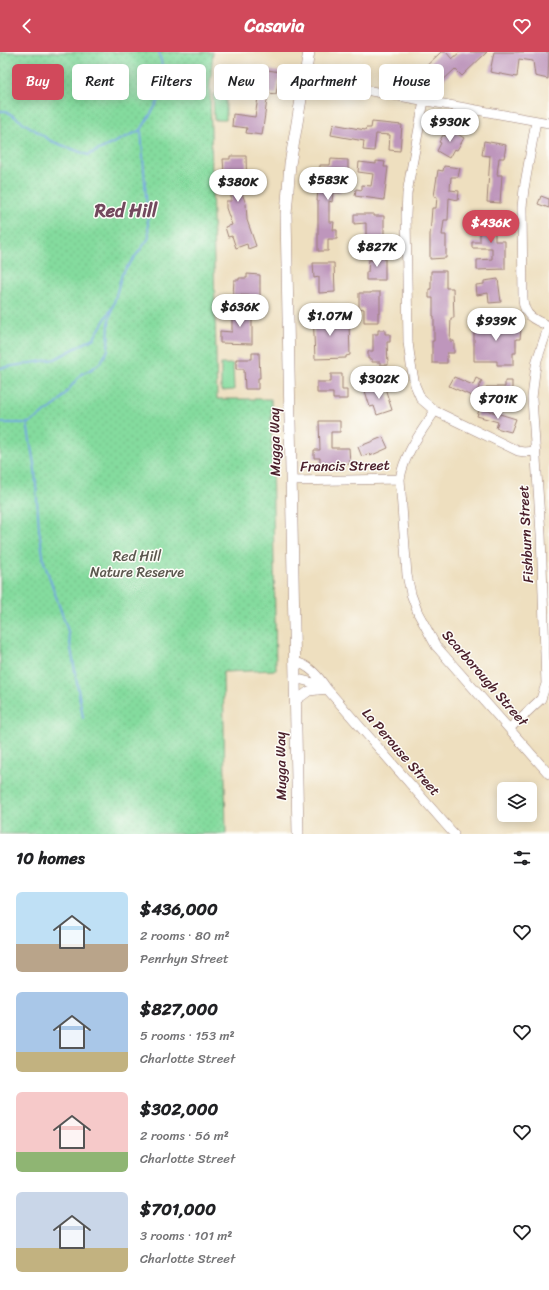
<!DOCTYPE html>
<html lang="en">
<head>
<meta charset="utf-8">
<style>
  body { margin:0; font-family:Sriracha,sans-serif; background:#f2f2f2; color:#202124; height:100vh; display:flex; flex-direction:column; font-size:15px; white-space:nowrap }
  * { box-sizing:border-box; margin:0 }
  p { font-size:13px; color:#757577 }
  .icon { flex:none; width:22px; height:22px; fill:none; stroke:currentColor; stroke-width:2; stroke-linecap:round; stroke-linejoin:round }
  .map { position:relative; height:782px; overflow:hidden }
  .panel { display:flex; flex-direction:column; background:#fff; flex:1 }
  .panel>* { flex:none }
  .hud { position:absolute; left:12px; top:12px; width:525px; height:36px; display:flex; gap:8px }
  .controls { position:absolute; left:497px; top:730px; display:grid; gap:8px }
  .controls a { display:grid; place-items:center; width:40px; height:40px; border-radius:6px; background:#fff; box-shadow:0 2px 10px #0003; font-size:20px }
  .price { position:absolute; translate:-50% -34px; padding:0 9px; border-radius:14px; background:#fff; color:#222; font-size:13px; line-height:26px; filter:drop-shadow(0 1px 2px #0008) }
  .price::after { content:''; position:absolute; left:50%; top:24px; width:12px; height:9px; margin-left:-6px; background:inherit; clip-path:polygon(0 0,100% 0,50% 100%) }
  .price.selected { background:#d1495b; color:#fff }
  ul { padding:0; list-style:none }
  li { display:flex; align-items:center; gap:12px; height:100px; padding:0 16px }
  li span { display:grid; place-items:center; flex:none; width:112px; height:80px; border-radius:6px; color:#555 }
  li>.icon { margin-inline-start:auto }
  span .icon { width:48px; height:48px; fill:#fffc; stroke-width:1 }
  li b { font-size:17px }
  h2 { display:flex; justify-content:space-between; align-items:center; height:48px; padding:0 16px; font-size:17px }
  .pill { padding:0 14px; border-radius:6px; background:#fff; box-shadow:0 2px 10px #0003; font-size:14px; line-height:36px }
  .pill.selected { background:#d1495b; color:#fff }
  header { display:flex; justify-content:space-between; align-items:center; height:52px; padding:0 16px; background:#d1495b; color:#fff; font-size:18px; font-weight:800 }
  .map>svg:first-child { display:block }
</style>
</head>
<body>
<header><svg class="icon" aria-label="back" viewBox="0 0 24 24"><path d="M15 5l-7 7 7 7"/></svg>Casavia<svg class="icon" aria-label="heart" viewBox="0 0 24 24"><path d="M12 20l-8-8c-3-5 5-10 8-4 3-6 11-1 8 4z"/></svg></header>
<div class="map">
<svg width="549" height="782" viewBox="0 0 549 782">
  <defs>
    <pattern id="park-dots" width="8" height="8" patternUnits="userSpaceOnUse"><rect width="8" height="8" fill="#84db9e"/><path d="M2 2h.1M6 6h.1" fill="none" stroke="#74bc88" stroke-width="1.8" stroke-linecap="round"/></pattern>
  </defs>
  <rect width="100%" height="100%" fill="#fdfcf7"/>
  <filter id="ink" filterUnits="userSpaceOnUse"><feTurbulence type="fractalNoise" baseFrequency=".025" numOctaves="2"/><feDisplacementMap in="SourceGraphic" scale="8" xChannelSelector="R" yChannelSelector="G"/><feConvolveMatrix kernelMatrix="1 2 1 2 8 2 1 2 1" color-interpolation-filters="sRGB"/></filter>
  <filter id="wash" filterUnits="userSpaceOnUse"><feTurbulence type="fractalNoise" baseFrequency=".012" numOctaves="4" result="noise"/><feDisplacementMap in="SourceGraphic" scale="16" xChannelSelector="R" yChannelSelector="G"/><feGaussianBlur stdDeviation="0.9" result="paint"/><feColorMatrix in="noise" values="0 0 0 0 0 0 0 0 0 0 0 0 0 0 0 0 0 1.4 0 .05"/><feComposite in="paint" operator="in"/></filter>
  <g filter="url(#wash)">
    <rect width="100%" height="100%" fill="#eedfbf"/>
    <path fill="url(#park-dots)" stroke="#677d64" d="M0 0H213L210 34 217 347H271L276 618 223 620 226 782H0Z"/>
    <path fill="#84db9e" stroke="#677d64" d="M226 41V68H214L213 42Z
      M221 312H233L234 338 221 339Z"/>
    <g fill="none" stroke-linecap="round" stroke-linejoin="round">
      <path stroke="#75a8e1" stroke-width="2" d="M0 59H6L51 89 88 103 141 78 167 35 159 0
        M0 316 55 307 94 286 113 254 122 222 149 186 141 78
        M0 371H27L31 370 57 352 81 322 92 317 101 310 108 298 109 269 112 258
        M27 371 35 418 39 477 44 510 68 579 83 666"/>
    </g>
    <g id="blocks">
      <path fill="#be96bc" d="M441 0H446L452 7 460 0H487L462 24 455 17 437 34 422 18Z
        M494 0H549L548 27 535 24 533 9 519 7 517 25 490 20Z
        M237 13 280 20 276 42 268 41 262 83 246 81 247 76 232 74 233 62 255 65 259 39 233 35Z
        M372 70 402 73 400 99 389 98 390 83 376 82 374 99 363 98 364 89 331 83 333 72 365 78 366 76H371Z
        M450 77 464 86 457 98 454 97 449 106 437 99 441 91 439 90 443 83 446 84Z
        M484 89 506 93 504 106H499L497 123H502L500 151 487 150 490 104 482 103Z
        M230 104H246L247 139H241L246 152 247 168 256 194 248 197 247 192 236 196 232 184 228 185 225 175 232 173 226 156V149H231V121H224L223 107H230Z
        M331 107 348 108V118L336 117 335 130 341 131 340 140H333L332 150 329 149V170H334L333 178H337V187H328V199H318V149H317L320 113H330Z
        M376 109 385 110 384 115H388L384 148 355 144 356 137 362 138V133L371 134 373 122 358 120 359 110 376 112Z
        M444 114 460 116 458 125H451L450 138 459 139 458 148 449 146 448 168H444L442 183H446V206L430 207V183L432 156H436L437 145 434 144 438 118 443 119Z
        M541 144 549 147V156L538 152Z
        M354 162H374V164H384V189H366V171L354 172Z
        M504 164V174H495V189H505V217L477 218V208L492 207V196H472V190H480V165Z
        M380 198H385V228H366V220H368L369 208H375V203H380Z
        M313 211H334L335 240 319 241V225L314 226Z
        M431 219H446V236H453L454 266H451L450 289H454V301H447V311H432V289H434V264H433V246H429V237H431Z
        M247 222 260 223V244L233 243 234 228H239V226H247Z
        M498 227 501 250 489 251 488 241 477 243 476 233 484 232V229Z
        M371 240H380V260H378V270H364V257L359 256V241H371Z
        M236 254H252V292L220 291V279L232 280V266H236Z
        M330 259V270H349L350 303 346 304V306L315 307 313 260Z
        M499 263 507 264 506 277H521L520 287H516V301H513V313H497V309H474V272H499Z
        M378 278H385V282H390V290H387L388 313H380V310H372V307H368V299H373V282H378Z
        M252 301H259L260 326H258V337H245L244 317H236V307H252Z
        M331 322H342V338H347V347H333V341H317V330H331Z
        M454 325 473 333 476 326 482 329 474 345 449 334Z
        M505 329H512V352H502V346H486V335H505Z
        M384 333 392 358 377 363 374 354 370 355 365 339Z
        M480 356 516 367 511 380 496 376 498 370 477 364Z
        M319 369H340V380H331V396H349L350 412 320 413V406H314V398H320Z
        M383 385 388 396 370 404 369 401 362 405 358 395Z"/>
    </g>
  </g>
  <g filter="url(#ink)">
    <use href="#blocks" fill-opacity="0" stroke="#9c7f75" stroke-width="1"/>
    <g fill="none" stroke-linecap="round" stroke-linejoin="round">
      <g stroke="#9c7f75" stroke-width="10">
        <path id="minor" d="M304 27 549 71
          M424 49 410 124 407 142 406 163 408 290 411 313 415 333 421 347 435 359 518 399 525 400 536 399
          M536 69 524 137 522 155 523 247C524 264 534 268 549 274
          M435 359C421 380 404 402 400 427L407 523 411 542 418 561 436 594 549 722
          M291 429 400 427
          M294 610C309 612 319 625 327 637L454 782
          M294 626 314 631 325 636
          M295 649 309 639 327 637
          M510 676 541 647 546 632 541 482 532 346 535 320 537 308 549 273"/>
      </g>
      <g stroke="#9c7f75" stroke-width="12">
        <path id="major" d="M298 782 286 162 290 112 309 0"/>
      </g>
      <use href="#minor" stroke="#fff" stroke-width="9"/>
      <use href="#major" stroke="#fff" stroke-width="11"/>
    </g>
  </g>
  <g text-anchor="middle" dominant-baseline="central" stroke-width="3" stroke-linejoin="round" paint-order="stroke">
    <g font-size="14" fill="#4a1f2b" stroke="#fdfcf7">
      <text transform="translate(275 390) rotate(-91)">Mugga Way</text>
      <text transform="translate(345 414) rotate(-1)">Francis Street</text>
      <text transform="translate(526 482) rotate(-93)">Fishburn Street</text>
      <text transform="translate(485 626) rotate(49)">Scarborough Street</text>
      <text transform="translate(401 700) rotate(49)">La Perouse Street</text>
      <text transform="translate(281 714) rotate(-91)">Mugga Way</text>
    </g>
    <g font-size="14" fill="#5b574e" stroke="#fdfcf7">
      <text x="137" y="504">Red Hill<tspan x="137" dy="16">Nature Reserve</tspan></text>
    </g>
    <g font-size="18" font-weight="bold" fill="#73495e" stroke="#fdfcf7">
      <text x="126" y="159">Red Hill</text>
    </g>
  </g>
</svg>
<div class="controls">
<a><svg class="icon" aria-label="layers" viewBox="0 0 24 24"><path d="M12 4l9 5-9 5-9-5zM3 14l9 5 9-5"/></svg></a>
</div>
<b class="price" style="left:450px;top:91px">$930K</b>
<b class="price" style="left:328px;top:149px">$583K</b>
<b class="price" style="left:238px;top:151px">$380K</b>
<b class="price selected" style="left:491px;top:192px">$436K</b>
<b class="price" style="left:377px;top:216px">$827K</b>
<b class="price" style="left:240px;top:276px">$636K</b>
<b class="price" style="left:330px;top:285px">$1.07M</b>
<b class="price" style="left:496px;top:290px">$939K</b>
<b class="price" style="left:379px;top:348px">$302K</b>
<b class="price" style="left:498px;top:368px">$701K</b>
<div class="hud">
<a class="pill selected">Buy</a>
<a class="pill">Rent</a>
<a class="pill">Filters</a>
<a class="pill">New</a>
<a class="pill">Apartment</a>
<a class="pill">House</a>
</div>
</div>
<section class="panel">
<h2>10 homes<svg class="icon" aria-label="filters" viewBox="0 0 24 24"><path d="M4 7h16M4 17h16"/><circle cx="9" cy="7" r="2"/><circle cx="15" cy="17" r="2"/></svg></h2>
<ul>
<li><span style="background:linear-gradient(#bfe0f5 65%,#b9a48a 0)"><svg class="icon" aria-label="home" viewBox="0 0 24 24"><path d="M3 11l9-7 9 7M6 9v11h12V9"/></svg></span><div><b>$436,000</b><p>2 rooms · 80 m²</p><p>Penrhyn Street</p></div><svg class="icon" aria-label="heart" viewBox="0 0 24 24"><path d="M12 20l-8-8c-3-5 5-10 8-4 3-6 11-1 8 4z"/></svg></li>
<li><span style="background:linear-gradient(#a9c7e8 75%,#c2b280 0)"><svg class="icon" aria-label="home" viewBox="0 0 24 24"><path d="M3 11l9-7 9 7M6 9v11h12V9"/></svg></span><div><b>$827,000</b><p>5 rooms · 153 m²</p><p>Charlotte Street</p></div><svg class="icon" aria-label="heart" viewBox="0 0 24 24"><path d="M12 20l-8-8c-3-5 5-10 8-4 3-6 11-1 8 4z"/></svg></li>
<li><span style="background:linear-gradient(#f6c9c9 75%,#8fb573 0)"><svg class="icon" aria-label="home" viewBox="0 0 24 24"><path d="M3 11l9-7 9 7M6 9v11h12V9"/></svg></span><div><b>$302,000</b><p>2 rooms · 56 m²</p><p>Charlotte Street</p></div><svg class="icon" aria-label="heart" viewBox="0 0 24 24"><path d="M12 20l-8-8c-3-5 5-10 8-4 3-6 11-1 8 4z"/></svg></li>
<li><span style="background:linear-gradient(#c9d6e8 70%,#c2b280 0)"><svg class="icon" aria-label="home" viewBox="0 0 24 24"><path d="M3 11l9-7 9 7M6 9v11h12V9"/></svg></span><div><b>$701,000</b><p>3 rooms · 101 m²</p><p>Charlotte Street</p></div><svg class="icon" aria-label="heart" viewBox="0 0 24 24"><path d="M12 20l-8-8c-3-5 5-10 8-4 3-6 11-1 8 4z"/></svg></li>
</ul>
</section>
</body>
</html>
